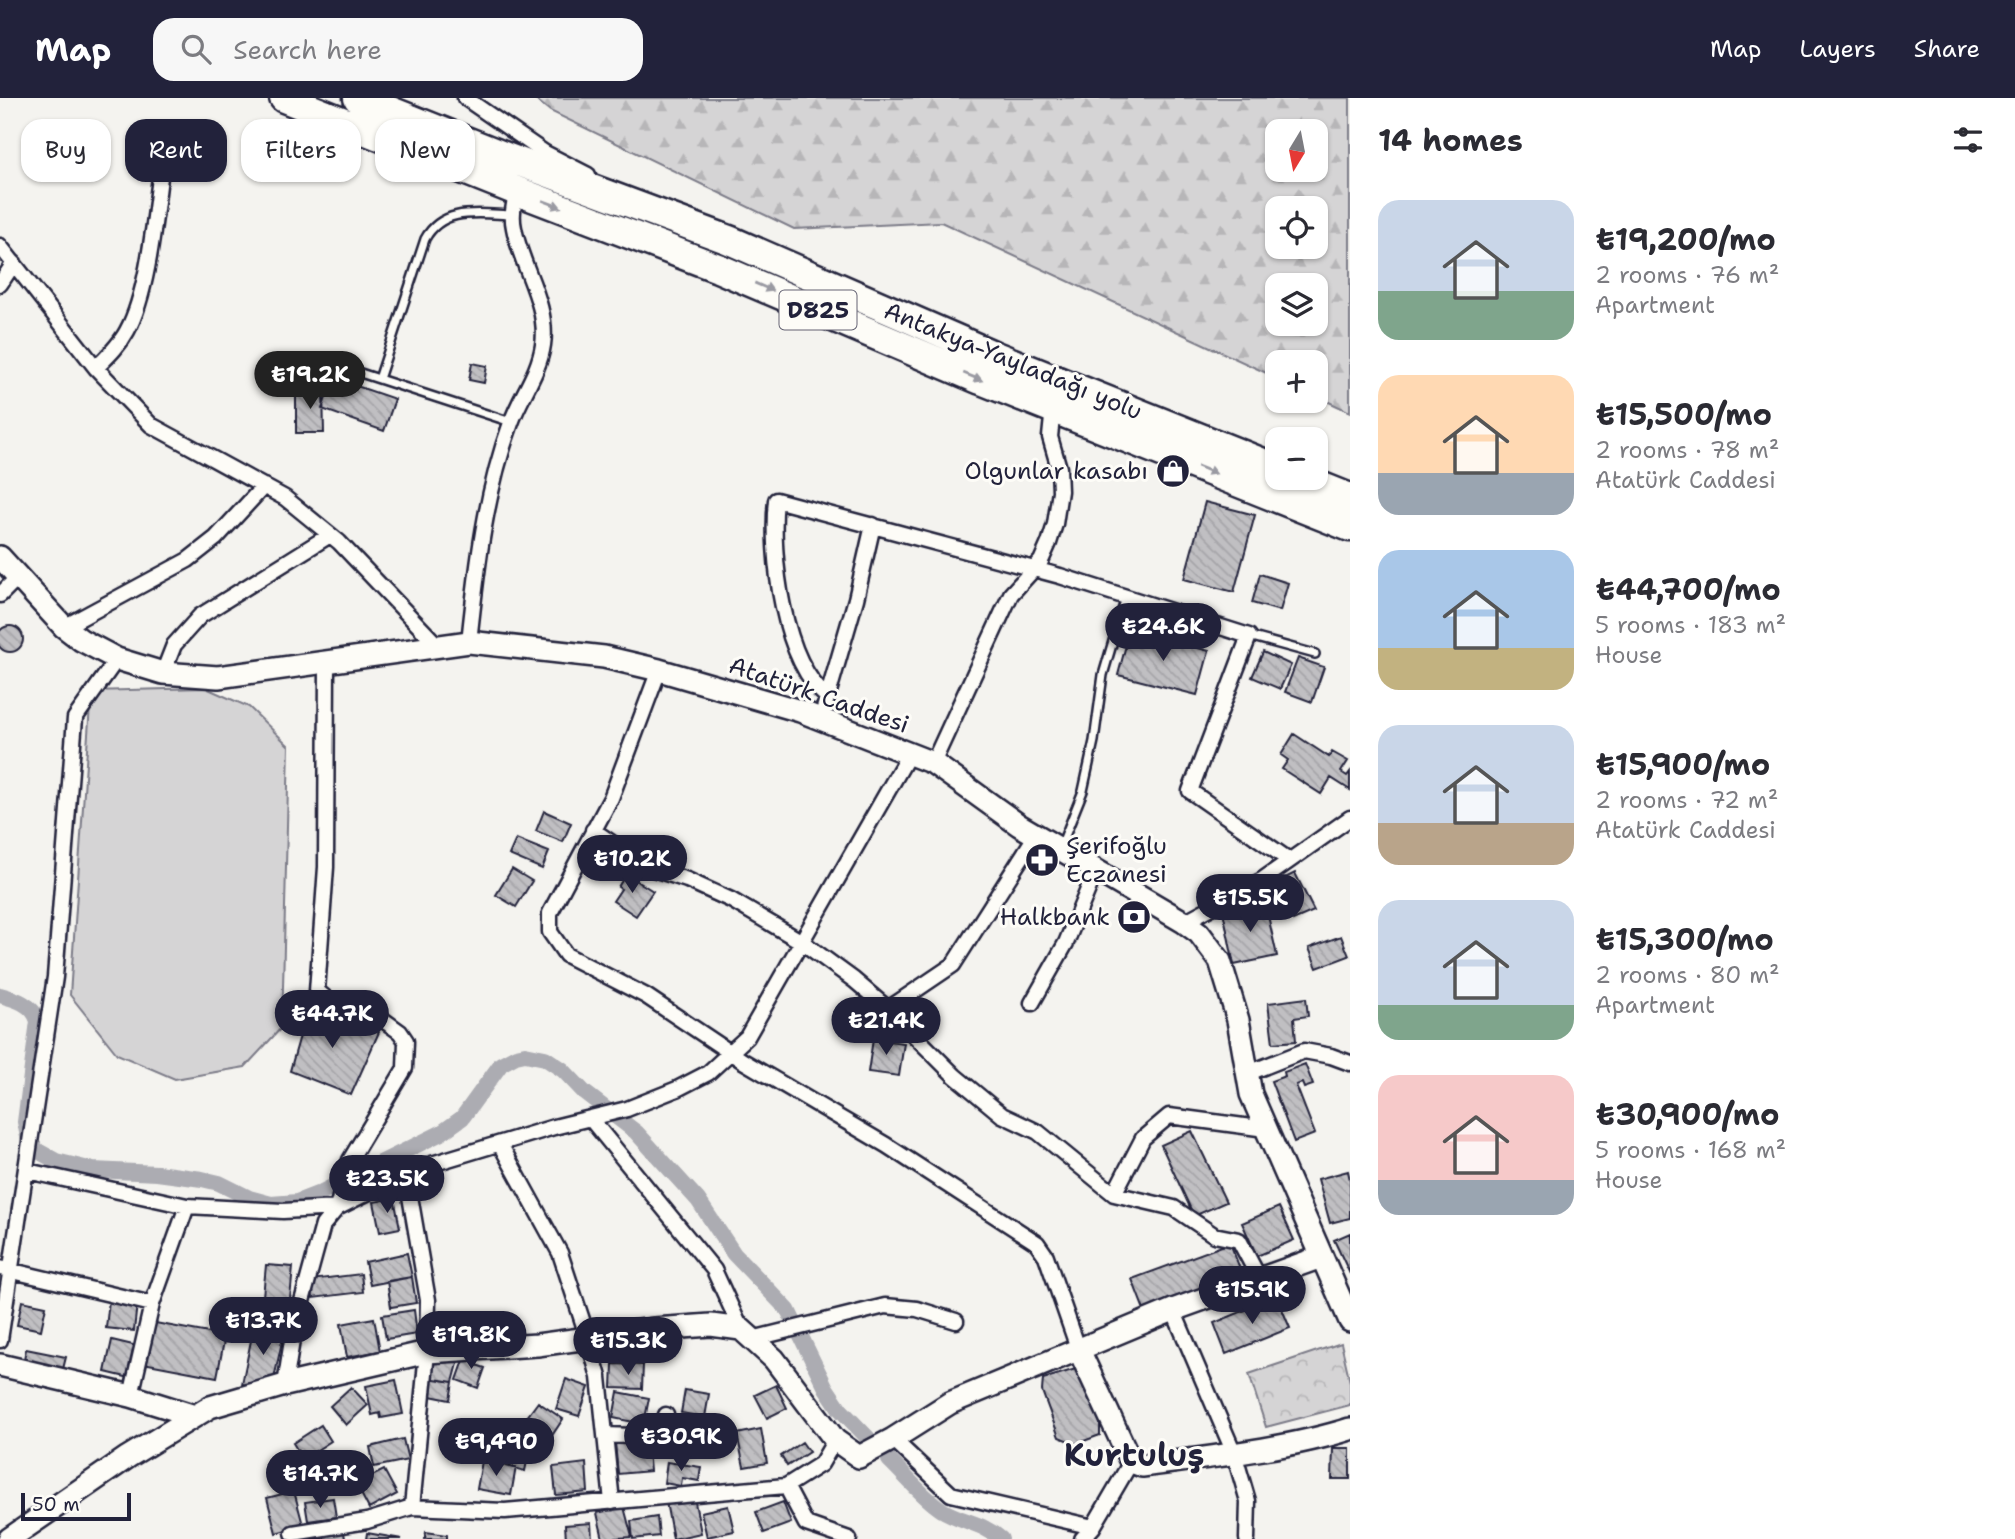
<!DOCTYPE html>
<html lang="en">
<head>
<meta charset="utf-8">
<style>
  body { margin:0; font-family:"Shantell Sans",sans-serif; background:#f7f7f7; color:#2b2b33; height:100vh; display:flex; flex-direction:column; font-size:26px; white-space:nowrap }
  * { box-sizing:border-box; margin:0 }
  p { font-size:23px; color:#7c7c81 }
  .icon { flex:none; width:38px; height:38px; fill:none; stroke:currentColor; stroke-width:2; stroke-linecap:round; stroke-linejoin:round }
  .map { position:relative; flex:1; overflow:hidden }
  .side { display:flex; flex-direction:column; background:#fff; width:665px }
  .side>* { flex:none }
  .top-card { position:absolute; left:21px; top:21px; width:665px; height:63px; display:flex; gap:14px }
  .needle { width:46px; rotate:190deg }
  .controls { position:absolute; left:1265px; top:21px; display:grid; gap:14px }
  .controls a { display:grid; place-items:center; width:63px; height:63px; border-radius:14px; background:#fff; box-shadow:0 2px 5px #0004; font-size:35px }
  .scale { position:absolute; left:21px; bottom:18px; width:110px; box-sizing:border-box; padding-left:7px; border:4px solid #22223b; border-top:0; font-size:19px; line-height:24px; white-space:nowrap; color:#22223b; -webkit-text-stroke:5px #fdfcf7; paint-order:stroke }
  .price { position:absolute; translate:-50% -60px; padding:0 16px; border-radius:24px; background:#22223b; color:#fff; font-size:23px; line-height:46px; filter:drop-shadow(0 2px 4px #0008) }
  .price::after { content:''; position:absolute; left:50%; top:42px; width:21px; height:16px; margin-left:-10px; background:inherit; clip-path:polygon(0 0,100% 0,50% 100%) }
  .price.active { background:#222; color:#fff }
  ul { padding:0; list-style:none }
  li { display:flex; align-items:center; gap:21px; height:175px; padding:0 28px }
  li span { display:grid; place-items:center; flex:none; width:196px; height:140px; border-radius:21px; color:#555 }
  li>.icon { margin-inline-start:auto }
  span .icon { width:84px; height:84px; fill:#fffc; stroke-width:1 }
  li b { font-size:30px }
  h2 { display:flex; justify-content:space-between; align-items:center; height:84px; padding:0 28px; font-size:30px }
  .tag { padding:0 24px; border-radius:21px; background:#fff; box-shadow:0 2px 5px #0004; font-size:24px; line-height:63px }
  .tag.active { background:#22223b; color:#fff }
  header { display:flex; align-items:center; gap:42px; box-sizing:border-box; height:98px; padding:0 35px; background:#22223b; color:#fff }
  header strong { font-size:33px }
  nav { display:flex; gap:38px; margin-inline-start:auto; font-size:24px }
  .search { width:490px; height:63px; background:#f7f7f7; display:flex; align-items:center; gap:18px; box-sizing:border-box; padding:0 24px; border-radius:21px; color:#7c7c81; font-size:26px }
  main { display:flex; flex:1; min-height:0 }
  .map>svg:first-child { display:block }
</style>
</head>
<body>
<header>
<strong>Map</strong>
<div class="search"><svg class="icon" aria-label="search" viewBox="0 0 24 24"><circle cx="10" cy="10" r="6"/><path d="M15 15l6 6"/></svg>Search here</div>
<nav><a>Map</a><a>Layers</a><a>Share</a></nav>
</header>
<main>
<div class="map">
<svg width="1350" height="1441" viewBox="0 0 1350 1441">
  <defs>
    <pattern id="forest-firs" width="22" height="20" patternUnits="userSpaceOnUse" patternTransform="scale(1.75)"><rect width="22" height="20" fill="#d5d4d5"/><path d="M5 1l3.5 6h-7zM16 11l3.5 6h-7z" fill="#b7b6b8"/></pattern>
    <pattern id="park-crowns" width="20" height="18" patternUnits="userSpaceOnUse" patternTransform="scale(1.75)"><rect width="20" height="18" fill="#d5d4d5"/><path d="M2 6a3 3 0 1 1 6 0M12 15a3 3 0 1 1 6 0" fill="none" stroke="#b7b6b8"/></pattern>
    <pattern id="building-back-hatch" width="6" height="6" patternUnits="userSpaceOnUse" patternTransform="scale(1.75)"><rect width="6" height="6" fill="#c0bfc2"/><path d="M-1 5l2 2M0 0l6 6M5-1l2 2" fill="none" stroke="#a5a4a8"/></pattern>
  </defs>
  <rect width="100%" height="100%" fill="#f4f3ef"/>
  <filter id="ink" filterUnits="userSpaceOnUse"><feTurbulence type="fractalNoise" baseFrequency=".0143" numOctaves="2"/><feDisplacementMap in="SourceGraphic" scale="14" xChannelSelector="R" yChannelSelector="G"/><feConvolveMatrix kernelMatrix="1 2 1 2 8 2 1 2 1" color-interpolation-filters="sRGB"/></filter>
  <g filter="url(#ink)">
    <path fill="#d5d4d5" stroke="#7c7b88" stroke-width="2" d="M206 590 249 609 289 648 282 929 245 969 175 981 117 956 70 897 91 593Z"/>
    <path fill="url(#forest-firs)" stroke="#7c7b88" stroke-width="2" fill-rule="evenodd" d="M534 0H1350V314L1316 298V264H1278L1277 280 941 124 794 131 550 13ZM1278 33H1316V72H1278ZM1278 110H1316V149H1278ZM1278 187H1316V226H1278Z"/>
    <path fill="url(#park-crowns)" stroke="#7c7b88" stroke-width="2" d="M1341 1245 1350 1284V1307L1266 1329 1249 1276Z"/>
    <g fill="none" stroke-linecap="round" stroke-linejoin="round">
      <path stroke="#acacb2" stroke-width="16" d="M0 897C15 901 33 906 38 923L25 1024 29 1044 38 1053 56 1063 93 1072 157 1075 202 1081 219 1085 249 1100 271 1106 297 1104 320 1095 441 1035 462 1020 501 966 516 958 525 956 545 960 563 972 584 994 636 1034 698 1102 734 1156 788 1212 826 1290 840 1311 868 1340
        M889 1362C906 1378 922 1399 942 1412 962 1424 983 1425 1001 1441"/>
    </g>
    <path fill="url(#building-back-hatch)" stroke="#22223b" stroke-width="2" d="M472 265 487 268 484 285 469 282Z
      M333 280 395 301 384 333 322 311Z
      M296 291H323L324 335H296Z
      M1205 404 1255 417 1234 494 1184 481Z
      M1260 476 1288 485 1280 513 1252 505Z
      M-3 541a13 13 0 1 1 26 0a13 13 0 1 1-26 0Z
      M1130 532 1209 553 1197 597 1118 577Z
      M1263 554 1291 567 1280 591 1252 579Z
      M1298 560 1324 569 1312 604 1285 594Z
      M1294 636 1329 659 1332 654 1348 663 1341 674 1347 678 1350 674V692L1331 680 1321 696 1282 671 1288 662 1281 657Z
      M544 713 571 725 563 744 536 733Z
      M516 741 549 754 542 771 509 757Z
      M512 771 532 783 516 809 496 797Z
      M1295 775 1314 813 1293 822 1275 785Z
      M626 776 653 793 636 818 613 803 621 791 618 789Z
      M1265 804 1277 858 1234 867 1223 813Z
      M1341 838 1349 858 1317 870 1309 850Z
      M1306 900 1308 918 1294 920 1296 943 1273 945 1268 905Z
      M309 906 379 934 351 997 290 973Z
      M873 941 904 945 899 978 868 974Z
      M1305 966 1313 987 1304 990 1302 985 1296 987 1315 1036 1294 1044 1271 983 1285 978 1284 974Z
      M1192 1033 1226 1104 1194 1118 1161 1047Z
      M1348 1073 1350 1082V1120L1330 1125 1318 1081Z
      M394 1100 400 1130 380 1134 374 1104Z
      M1279 1109 1294 1142 1257 1158 1242 1125Z
      M1350 1135V1176L1334 1142Z
      M1230 1145 1242 1176 1144 1212 1132 1181Z
      M407 1155 412 1179 370 1187 365 1164Z
      M266 1167 293 1169 289 1212 262 1209Z
      M361 1176 363 1194 313 1200 310 1182Z
      M412 1179 416 1205 391 1209 387 1183Z
      M1277 1199 1290 1230 1226 1256 1214 1225Z
      M109 1202 137 1205 134 1233 106 1230Z
      M22 1203 46 1208 41 1232 17 1227Z
      M414 1212 417 1236 386 1241 382 1217Z
      M374 1220 380 1253 347 1259 341 1226Z
      M150 1224 225 1238 217 1279 143 1265Z
      M254 1228 284 1234 274 1281 256 1289 242 1286Z
      M112 1242 137 1248 130 1280 105 1274Z
      M26 1251 66 1259 62 1275 23 1266Z
      M467 1254 480 1258 476 1267 485 1270 478 1290 457 1282Z
      M432 1255 459 1262 453 1284 428 1280Z
      M613 1266 643 1267 642 1291 612 1290Z
      M1079 1270 1100 1325V1337L1076 1346 1059 1339 1042 1293 1043 1281Z
      M428 1280 453 1284 450 1302 425 1297Z
      M566 1281 589 1289 579 1318 556 1311Z
      M396 1282 403 1316 381 1320 380 1315 372 1317 366 1288Z
      M776 1287 787 1310 767 1320 755 1297Z
      M351 1289 368 1307 346 1327 330 1308Z
      M685 1292 709 1296 705 1319 681 1315Z
      M618 1294 649 1300 644 1326 613 1320Z
      M538 1304 563 1321 547 1345 521 1327Z
      M321 1327 331 1343 303 1361 293 1345Z
      M761 1331 767 1365 744 1369 737 1336Z
      M468 1332 531 1344 525 1373 495 1365 497 1353 465 1347Z
      M403 1341 408 1362 374 1369 370 1349Z
      M647 1341 650 1373 618 1376 615 1344Z
      M802 1344 809 1354 787 1368 781 1358Z
      M1333 1350H1350V1381H1332Z
      M482 1363 516 1369 511 1397 477 1391Z
      M667 1364 701 1369 699 1383 682 1380 681 1388 664 1385Z
      M586 1365 588 1394 556 1397 553 1369Z
      M384 1372 397 1396 369 1411 356 1386Z
      M294 1393 303 1427 276 1435 267 1400Z
      M694 1399 701 1435 673 1441 666 1404Z
      M333 1400 336 1419 308 1423 305 1404Z
      M783 1404 791 1425 764 1435 756 1414Z
      M728 1408 734 1433 707 1439 701 1414Z
      M624 1409 632 1439 603 1441 597 1415Z
      M657 1419 659 1438 633 1441 631 1423Z
      M591 1425 592 1441H566L565 1427Z
      M344 1434 345 1441H305V1440Z
      M426 1434 447 1437V1441H425Z
      M367 1435 402 1441H366Z"/>
    <g fill="none" stroke-linecap="round" stroke-linejoin="round">
      <g stroke="#22223b" stroke-width="12">
        <path id="lane" d="M342 269 511 324
          M379 281 425 141C443 108 480 116 512 117
          M1249 538 1315 556
          M1061 748 1083 693 1094 643 1103 577 1126 499"/>
      </g>
      <g stroke="#22223b" stroke-width="19">
        <path id="street" d="M465 0 545 55 588 77
          M0 148 96 270 151 327 285 400 339 444 438 548
          M0 186 14 165
          M96 270C107 259 119 248 127 233 151 190 156 100 164 50
          M0 497 18 479
          M64 529 188 462 216 440 264 388
          M469 544C477 469 485 396 511 325 520 299 539 275 543 247 549 206 521 169 514 130 511 117 514 105 517 93
          M659 572 611 700 550 815V834L566 857 646 898 743 963 886 1047 1037 1145 1046 1158 1078 1250
          M163 575 174 547 200 518 330 437
          M827 599C783 563 770 457 776 402L1060 478 1249 538 1190 693 1289 762
          M821 621 856 501 873 427
          M933 665 1011 496 1041 463 1049 445 1055 426 1060 393 1059 370 1050 339 1053 310
          M593 732 647 769 687 782 731 802 802 844 854 882 888 911 955 978 1002 1017 1038 1034 1114 1096 1174 1110 1214 1137 1239 1142 1259 1180
          M1184 824 1262 782 1350 720
          M1032 905 1066 845 1096 772
          M888 911 953 867 1036 737
          M1246 976 1304 953 1331 958 1350 965
          M590 1020 714 1172 741 1231
          M500 1046 560 1155 588 1240 599 1279 612 1404
          M27 1073 187 1108
          M406 1075 428 1202 427 1254 412 1409 505 1413 786 1388 821 1366 835 1342
          M1114 1096 1143 1040 1169 1018 1266 1031
          M0 1170 152 1206
          M1173 1212 1234 1355 1248 1403 1247 1441
          M752 1241 885 1208 917 1211 956 1223
          M0 1242 55 879 75 620 117 561
          M285 1287 293 1236 323 1127 337 1110 350 1062 405 970 406 943 400 934 382 921 328 902 317 893 326 769 327 564
          M131 1298 152 1206 187 1108 283 1113 337 1110 415 1071 554 1029 627 1011 677 991 708 975 747 939 909 656
          M606 1337 659 1339 666 1317
          M893 1341 951 1396 1093 1429
          M786 1388 806 1426 849 1441
          M293 1435 367 1423 412 1409
          M1082 1441 1093 1429 1131 1364"/>
      </g>
      <g stroke="#22223b" stroke-width="26">
        <path id="secondary" d="M0 459 64 529 81 542 117 561 163 575 218 579 469 544 604 559 659 572 800 613 933 665 1019 727 1184 824 1199 835 1220 863 1238 922 1251 996 1350 1223
          M1078 1250 1131 1364 1142 1368C1209 1359 1287 1351 1350 1331
          M0 1267 131 1298 195 1318
          M9 1441 128 1359 210 1309 285 1287 427 1254 537 1247 654 1231 711 1227 741 1231 774 1261 835 1342 859 1359 893 1341 950 1305 1173 1212 1321 1159"/>
      </g>
      <g stroke="#22223b" stroke-width="33">
        <path id="highway" d="M284 0 517 93 718 170 981 282 1350 429
          M358 0 506 59 729 142 993 257 1278 371
          M1300 380 1350 400"/>
      </g>
      <use href="#lane" stroke="#fdfcf7" stroke-width="7"/>
      <use href="#street" stroke="#fdfcf7" stroke-width="14"/>
      <use href="#secondary" stroke="#fdfcf7" stroke-width="21"/>
      <use href="#highway" stroke="#fdfcf7" stroke-width="28"/>
    </g>
    <defs><path id="oneway-solid" d="M-6-.8H1V-3.2L6.5 0L1 3.2V.8H-6Z" transform="scale(1.75)"/></defs>
    <g fill="#9a9aa2">
      <use href="#oneway-solid" transform="translate(552 106) rotate(21)"/>
      <use href="#oneway-solid" transform="translate(764 189) rotate(23)"/>
      <use href="#oneway-solid" transform="translate(973 279) rotate(22)"/>
      <use href="#oneway-solid" transform="translate(1207 372) rotate(22)"/>
    </g>
  </g>
  <defs>
    <g id="shop-disc" transform="scale(1.75)"><circle r="9.5" fill="#22223b" stroke="#fdfcf7"/><path d="M-5-2.5h2.3a2.7 3.5 0 0 1 5.4 0H5L5.5 6h-11ZM-1.5-2.5h3a1.5 2.3 0 0 0-3 0Z" fill="#fff"/></g>
    <g id="pharmacy-disc" transform="scale(1.75)"><circle r="9.5" fill="#22223b" stroke="#fdfcf7"/><path d="M-2-6h4v4h4v4h-4v4h-4v-4h-4v-4h4Z" fill="#fff"/></g>
    <g id="bank-disc" transform="scale(1.75)"><circle r="9.5" fill="#22223b" stroke="#fdfcf7"/><path d="M-6-4H6V4H-6ZM0-2.3a2.3 2.3 0 1 0 0 4.6a2.3 2.3 0 1 0 0-4.6Z" fill="#fff"/></g>
  </defs>
  <g fill-rule="evenodd">
    <use href="#shop-disc" x="1173" y="373"/>
    <use href="#pharmacy-disc" x="1042" y="762"/>
    <use href="#bank-disc" x="1134" y="819"/>
  </g>
  <g text-anchor="middle" dominant-baseline="central" stroke-width="6" stroke-linejoin="round" paint-order="stroke">
    <rect fill="#fdfcf7" stroke="#646373" stroke-width="2" x="779.5" y="192.5" width="77" height="39" rx="5"/>
    <g font-size="23" font-weight="bold" fill="#22223b">
      <text x="818" y="212">D825</text>
    </g>
    <g font-size="24" fill="#22223b" stroke="#fdfcf7">
      <text transform="translate(1013 263) rotate(22)">Antakya-Yayladağı yolu</text>
      <text transform="translate(819 597) rotate(19)">Atatürk Caddesi</text>
    </g>
    <g font-size="24" fill="#22223b" stroke="#fdfcf7" text-anchor="end">
      <text x="1148" y="373">Olgunlar kasabı</text>
      <text x="1066" y="748" text-anchor="start">Şerifoğlu<tspan x="1066" dy="28">Eczanesi</tspan></text>
      <text x="1110" y="819">Halkbank</text>
    </g>
    <g font-size="32" font-weight="bold" fill="#22223b" stroke="#fdfcf7">
      <text x="1134" y="1356">Kurtuluş</text>
    </g>
  </g>
</svg>
<div class="controls">
<a><svg class="needle" viewBox="-14 -14 28 28"><path d="M0-13l5 13h-10z" fill="#e53935"/><path d="M0 13l5-13h-10z" fill="#7c7c81"/></svg></a>
<a><svg class="icon" aria-label="locate" viewBox="0 0 24 24"><circle cx="12" cy="12" r="6"/><path d="M12 2v4M12 18v4M2 12h4M18 12h4"/></svg></a>
<a><svg class="icon" aria-label="layers" viewBox="0 0 24 24"><path d="M12 4l9 5-9 5-9-5zM3 14l9 5 9-5"/></svg></a>
<a>+</a>
<a>−</a>
</div>
<div class="scale">50 m</div>
<b class="price active" style="left:310px;top:313px">₺19.2K</b>
<b class="price" style="left:1163px;top:565px">₺24.6K</b>
<b class="price" style="left:632px;top:797px">₺10.2K</b>
<b class="price" style="left:1250px;top:836px">₺15.5K</b>
<b class="price" style="left:332px;top:952px">₺44.7K</b>
<b class="price" style="left:886px;top:959px">₺21.4K</b>
<b class="price" style="left:387px;top:1117px">₺23.5K</b>
<b class="price" style="left:1252px;top:1228px">₺15.9K</b>
<b class="price" style="left:263px;top:1259px">₺13.7K</b>
<b class="price" style="left:471px;top:1273px">₺19.8K</b>
<b class="price" style="left:628px;top:1279px">₺15.3K</b>
<b class="price" style="left:681px;top:1375px">₺30.9K</b>
<b class="price" style="left:496px;top:1380px">₺9,490</b>
<b class="price" style="left:320px;top:1412px">₺14.7K</b>
<div class="top-card">
<a class="tag">Buy</a>
<a class="tag active">Rent</a>
<a class="tag">Filters</a>
<a class="tag">New</a>
</div>
</div>
<section class="side">
<h2>14 homes<svg class="icon" aria-label="filters" viewBox="0 0 24 24"><path d="M4 7h16M4 17h16"/><circle cx="9" cy="7" r="2"/><circle cx="15" cy="17" r="2"/></svg></h2>
<ul>
<li><span style="background:linear-gradient(#c9d6e8 65%,#7fa58c 0)"><svg class="icon" aria-label="home" viewBox="0 0 24 24"><path d="M3 11l9-7 9 7M6 9v11h12V9"/></svg></span><div><b>₺19,200/mo</b><p>2 rooms · 76 m²</p><p>Apartment</p></div></li>
<li><span style="background:linear-gradient(#ffd9b3 70%,#9aa5b1 0)"><svg class="icon" aria-label="home" viewBox="0 0 24 24"><path d="M3 11l9-7 9 7M6 9v11h12V9"/></svg></span><div><b>₺15,500/mo</b><p>2 rooms · 78 m²</p><p>Atatürk Caddesi</p></div></li>
<li><span style="background:linear-gradient(#a9c7e8 70%,#c2b280 0)"><svg class="icon" aria-label="home" viewBox="0 0 24 24"><path d="M3 11l9-7 9 7M6 9v11h12V9"/></svg></span><div><b>₺44,700/mo</b><p>5 rooms · 183 m²</p><p>House</p></div></li>
<li><span style="background:linear-gradient(#c9d6e8 70%,#b9a48a 0)"><svg class="icon" aria-label="home" viewBox="0 0 24 24"><path d="M3 11l9-7 9 7M6 9v11h12V9"/></svg></span><div><b>₺15,900/mo</b><p>2 rooms · 72 m²</p><p>Atatürk Caddesi</p></div></li>
<li><span style="background:linear-gradient(#c9d6e8 75%,#7fa58c 0)"><svg class="icon" aria-label="home" viewBox="0 0 24 24"><path d="M3 11l9-7 9 7M6 9v11h12V9"/></svg></span><div><b>₺15,300/mo</b><p>2 rooms · 80 m²</p><p>Apartment</p></div></li>
<li><span style="background:linear-gradient(#f6c9c9 75%,#9aa5b1 0)"><svg class="icon" aria-label="home" viewBox="0 0 24 24"><path d="M3 11l9-7 9 7M6 9v11h12V9"/></svg></span><div><b>₺30,900/mo</b><p>5 rooms · 168 m²</p><p>House</p></div></li>
</ul>
</section>
</main>
</body>
</html>
